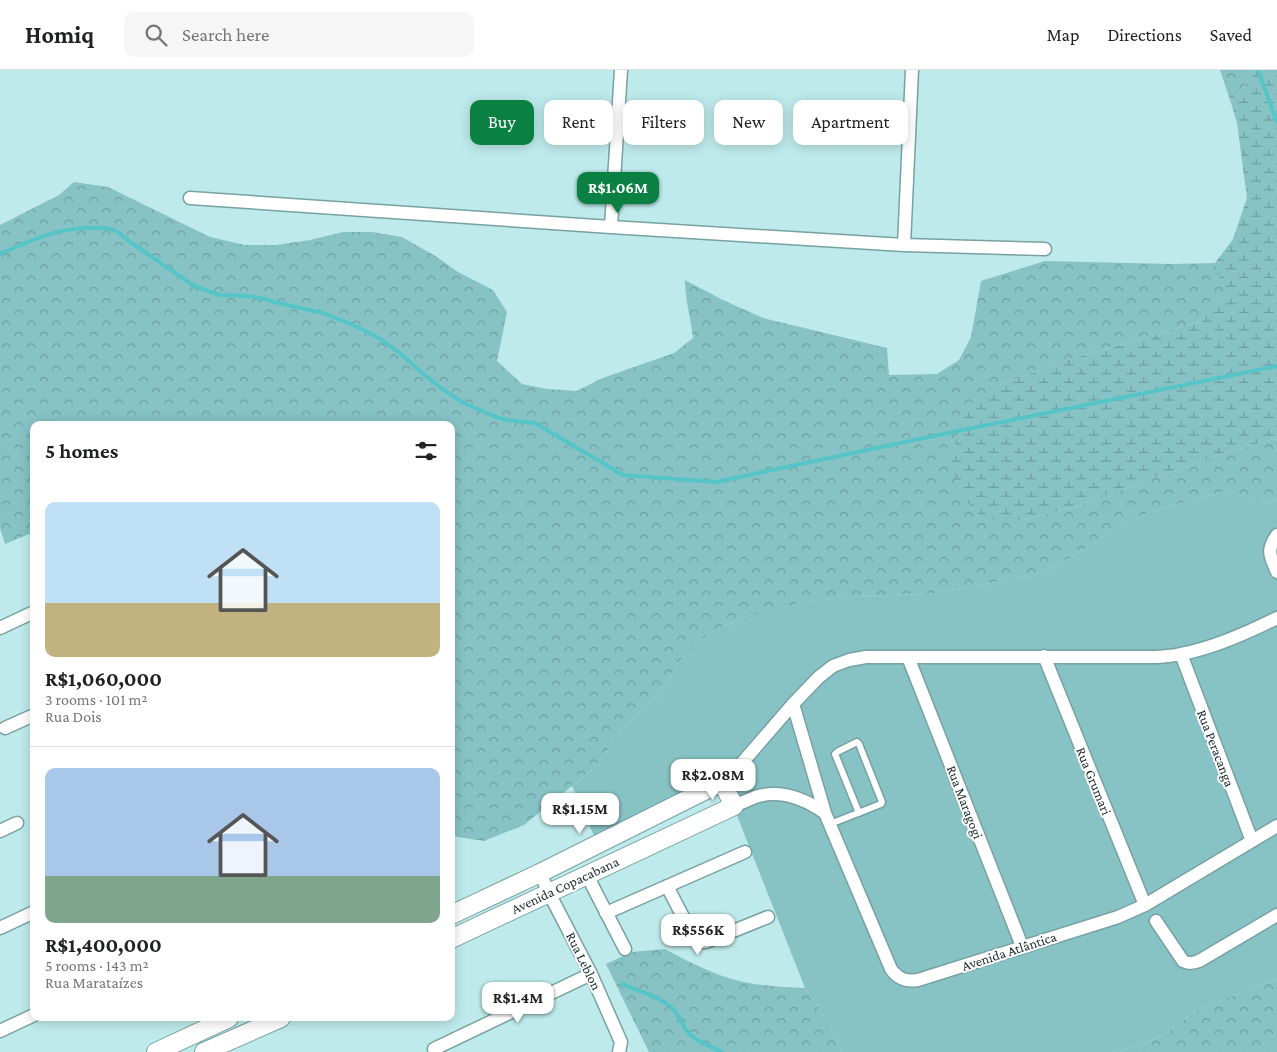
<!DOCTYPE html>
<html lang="en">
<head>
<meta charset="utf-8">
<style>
  body { margin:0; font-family:"Crimson Pro",serif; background:#f6f6f6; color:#202124; height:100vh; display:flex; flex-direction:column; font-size:19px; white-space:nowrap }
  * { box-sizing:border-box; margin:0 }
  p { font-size:16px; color:#757577 }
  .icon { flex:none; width:28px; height:28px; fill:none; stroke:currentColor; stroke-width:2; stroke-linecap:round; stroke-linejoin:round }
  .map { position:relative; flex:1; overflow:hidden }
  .details { position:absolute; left:30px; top:351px; width:425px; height:600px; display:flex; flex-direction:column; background:#fff; border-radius:10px; box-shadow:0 2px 12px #0003 }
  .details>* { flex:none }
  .banner { position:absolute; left:470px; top:30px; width:475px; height:45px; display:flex; gap:10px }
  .price { position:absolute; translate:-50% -42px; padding:0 11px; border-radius:10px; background:#fff; color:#222; font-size:16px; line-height:32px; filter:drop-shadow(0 1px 2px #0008) }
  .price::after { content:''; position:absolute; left:50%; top:30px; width:15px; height:11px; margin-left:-8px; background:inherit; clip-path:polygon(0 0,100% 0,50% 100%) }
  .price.active { background:#0b8043; color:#fff }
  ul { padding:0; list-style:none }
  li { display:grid; align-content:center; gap:10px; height:265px; padding:0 15px }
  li+li { border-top:1px solid #e0e0e0 }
  li span { display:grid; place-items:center; height:155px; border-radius:10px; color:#555 }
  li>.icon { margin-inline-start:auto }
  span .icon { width:90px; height:90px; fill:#fffc; stroke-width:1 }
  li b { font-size:21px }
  h2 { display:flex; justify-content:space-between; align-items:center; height:60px; padding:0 15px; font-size:21px }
  .pill { padding:0 18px; border-radius:10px; background:#fff; box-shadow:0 2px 12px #0003; font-size:18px; line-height:45px }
  .pill.active { background:#0b8043; color:#fff }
  header { display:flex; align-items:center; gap:30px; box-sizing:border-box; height:70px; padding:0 25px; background:#fff; border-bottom:1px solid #e0e0e0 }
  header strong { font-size:24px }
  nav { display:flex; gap:28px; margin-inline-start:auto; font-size:18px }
  .search { width:350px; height:45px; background:#f6f6f6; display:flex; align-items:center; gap:12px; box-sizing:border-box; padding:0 18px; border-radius:10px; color:#757577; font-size:19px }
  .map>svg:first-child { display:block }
</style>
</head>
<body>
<header>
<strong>Homiq</strong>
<div class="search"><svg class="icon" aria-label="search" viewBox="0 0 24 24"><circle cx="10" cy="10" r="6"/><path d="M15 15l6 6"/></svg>Search here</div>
<nav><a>Map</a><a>Directions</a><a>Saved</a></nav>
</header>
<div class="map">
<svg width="1277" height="982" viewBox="0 0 1277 982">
  <defs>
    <pattern id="forest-crowns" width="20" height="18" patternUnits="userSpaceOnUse" patternTransform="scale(1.25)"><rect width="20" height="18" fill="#87c3c5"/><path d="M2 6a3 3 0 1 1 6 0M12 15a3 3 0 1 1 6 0" fill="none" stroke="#6e9fa0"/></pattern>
    <pattern id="wetland-marsh" width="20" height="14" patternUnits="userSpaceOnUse" patternTransform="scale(1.25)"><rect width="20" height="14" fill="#87c3c5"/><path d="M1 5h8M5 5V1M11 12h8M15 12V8" fill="none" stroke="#6e9fa0"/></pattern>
  </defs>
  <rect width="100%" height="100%" fill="#beeaeb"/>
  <path fill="#87c3c5" d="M1221 422H1231L1265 434 1277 429V909L1196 940 1168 962 1142 975 1112 982H842C833 958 820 939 805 918L723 710 595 768 572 716 595 697 621 662 645 635 658 625 668 611 678 593 697 573 712 562 742 548 776 538 819 530 850 526 927 524 1032 506 1070 488 1089 477 1112 460 1150 442Z"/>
  <path fill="url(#forest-crowns)" d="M1220 0H1258L1253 5 1231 33Z
    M74 112 108 117 210 167 245 175H276L310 170 343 162H372L402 167 437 187 458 202 493 220 507 242 497 291 522 314 547 319 577 321 600 309 674 283 693 268C691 249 685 230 685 210L723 230 763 248 887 278 889 305 937 304 959 290 971 267 981 211 1045 191 1171 194 1215 193 1227 225 1202 251 1074 288 996 316 1019 451 1074 437 1224 383 1277 368V429L1265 434 1231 422H1221L1150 442 1112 460 1089 477 1070 488 1032 506 927 524 850 526 819 530 777 538 742 548 712 562 697 573 678 593 668 611 658 625 645 635 621 662 595 697 524 755 484 771 451 766V355H34V462L5 474 0 458V155L59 125Z
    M665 879C688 892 713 904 739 911 760 916 783 917 805 918 820 939 833 958 842 982H649L606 894 632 882Z
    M1277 909V982H1112L1142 975 1168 962 1196 940Z"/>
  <path fill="url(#wetland-marsh)" d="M1258 0H1277V368L1224 383 1074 437 1019 451 983 449 962 426 951 391 960 355 974 330 996 316 1074 288 1202 251 1226 225 1215 193 1233 169 1247 128 1237 53 1231 33 1253 5Z"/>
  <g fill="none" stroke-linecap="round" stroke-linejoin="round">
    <path stroke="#55c5c8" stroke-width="4" d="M1258 0 1277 52
      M0 184C33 170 57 157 94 158 109 158 115 158 126 169L194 216 220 225 249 226 265 229 274 232 323 243 351 254 379 268 401 284 421 302 441 318 462 332 496 347 506 350 535 353 623 405 716 412 919 369 1277 296
      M623 914C639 922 657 925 671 937 678 943 681 952 686 960 695 971 709 976 722 982"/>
    <g stroke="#77a1a2" stroke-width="9">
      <path id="lane" d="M830 754 881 734 882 732 859 674 857 672 837 682 835 684 859 743"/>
    </g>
    <g stroke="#77a1a2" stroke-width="15">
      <path id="street" d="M190 128 611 157 904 175 1045 179
        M611 157 621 0
        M904 175 912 0
        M1277 465C1266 480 1270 486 1277 502
        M0 558 34 542
        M1181 584 1252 771
        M1044 586 1145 835
        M908 587 1022 876
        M793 634 825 743 891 899C898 909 906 912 918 910L1118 847 1145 835 1277 756
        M5 658 34 645
        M722 712 735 701 793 634 819 607 833 596 849 590 866 587H1157C1165 586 1173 586 1181 584 1214 578 1247 563 1277 548
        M734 736C741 733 748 730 755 727 780 719 805 729 825 743
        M0 761 17 753
        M540 803 549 823 591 904 621 972 619 982
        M588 804 592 815 625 879
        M667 816 695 870 698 872H706L768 847
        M606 843 745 782
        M1156 851 1183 891C1189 894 1193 893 1199 891L1277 845
        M0 858 34 842
        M0 961 34 945
        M434 979 591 904"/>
    </g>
    <g stroke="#77a1a2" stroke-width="20">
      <path id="secondary" d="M451 845 540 803 722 712 734 736 451 869
        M156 982 229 948
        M204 982 281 948"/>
    </g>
    <use href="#lane" stroke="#fff" stroke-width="6"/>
    <use href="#street" stroke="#fff" stroke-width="12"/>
    <use href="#secondary" stroke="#fff" stroke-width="18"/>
  </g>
  <g text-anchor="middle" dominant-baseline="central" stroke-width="4" stroke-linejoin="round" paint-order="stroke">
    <g font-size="14" fill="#192a2a" stroke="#fff">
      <text transform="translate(1216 678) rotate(69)">Rua Peracanga</text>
      <text transform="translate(1094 711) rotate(68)">Rua Grumari</text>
      <text transform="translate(965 732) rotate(69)">Rua Maragogi</text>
      <text transform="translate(565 815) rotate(-25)">Avenida Copacabana</text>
      <text transform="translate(1009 881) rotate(-18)">Avenida Atlântica</text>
      <text transform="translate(584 891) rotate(64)">Rua Leblon</text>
    </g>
  </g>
</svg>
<b class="price active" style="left:618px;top:144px">R$1.06M</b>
<b class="price" style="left:713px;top:731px">R$2.08M</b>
<b class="price" style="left:580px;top:765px">R$1.15M</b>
<b class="price" style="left:698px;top:886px">R$556K</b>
<b class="price" style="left:518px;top:954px">R$1.4M</b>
<div class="banner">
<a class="pill active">Buy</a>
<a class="pill">Rent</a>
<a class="pill">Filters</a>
<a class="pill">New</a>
<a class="pill">Apartment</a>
</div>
<section class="details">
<h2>5 homes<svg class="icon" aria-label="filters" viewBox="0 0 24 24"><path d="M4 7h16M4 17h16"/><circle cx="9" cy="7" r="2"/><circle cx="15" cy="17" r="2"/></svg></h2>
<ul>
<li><span style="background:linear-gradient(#bfe0f5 65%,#c2b280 0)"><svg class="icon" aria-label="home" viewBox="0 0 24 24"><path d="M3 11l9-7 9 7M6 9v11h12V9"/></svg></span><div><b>R$1,060,000</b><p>3 rooms · 101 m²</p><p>Rua Dois</p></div></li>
<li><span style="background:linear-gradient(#a9c7e8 70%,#7fa58c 0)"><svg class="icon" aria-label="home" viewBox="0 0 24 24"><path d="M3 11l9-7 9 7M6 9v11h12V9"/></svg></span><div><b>R$1,400,000</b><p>5 rooms · 143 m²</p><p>Rua Marataízes</p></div></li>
</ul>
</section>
</div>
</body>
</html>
